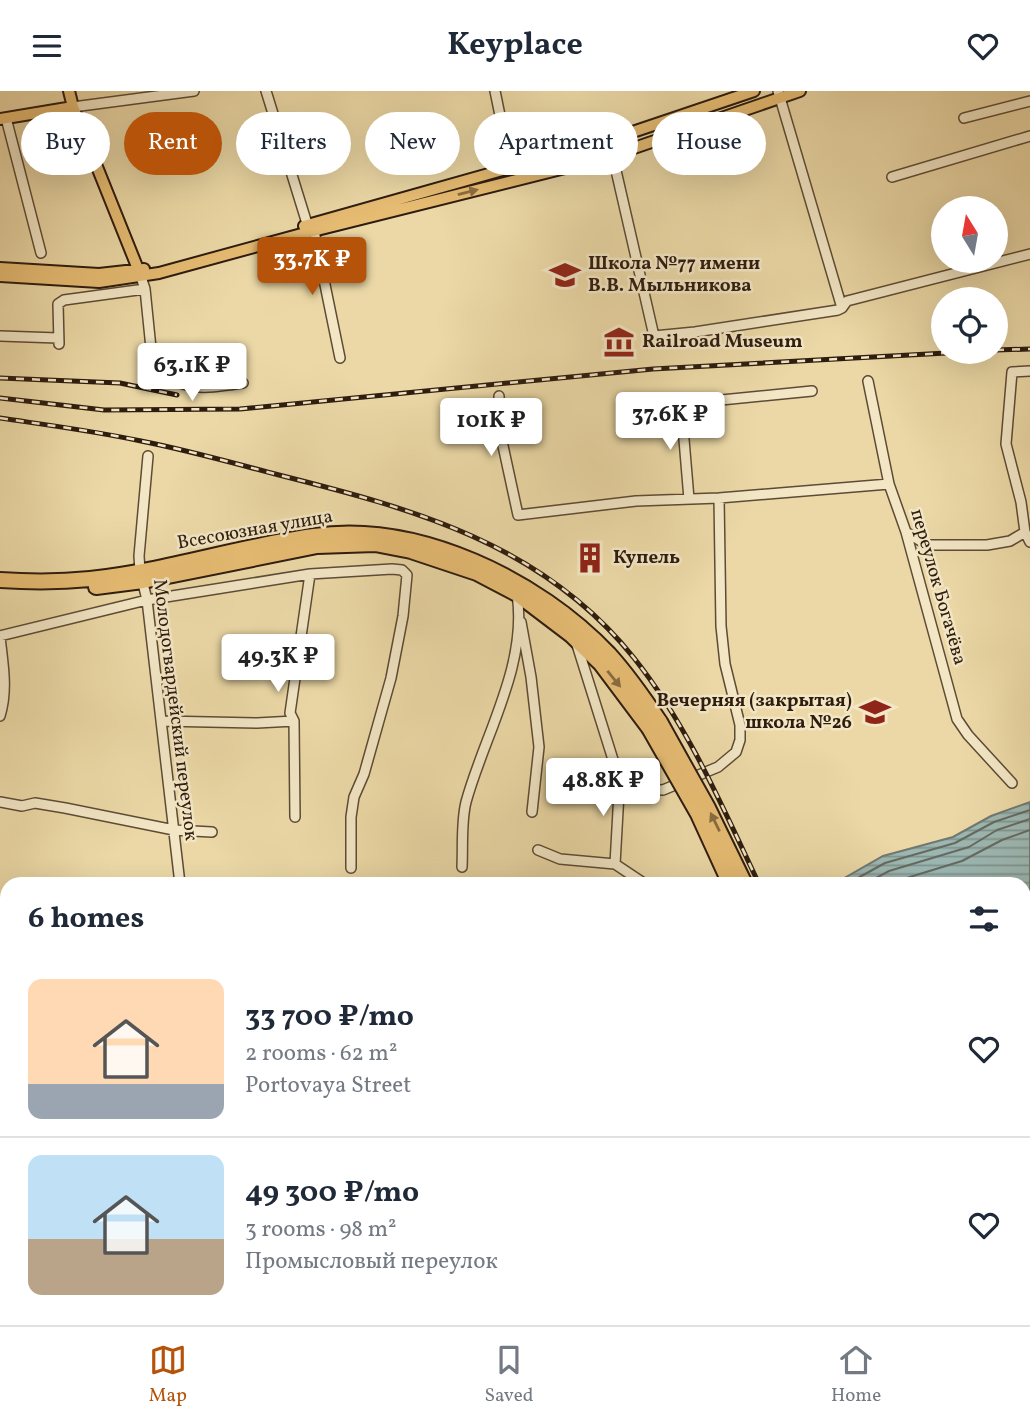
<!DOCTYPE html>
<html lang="en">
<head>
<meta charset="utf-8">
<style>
  body { margin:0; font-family:Vollkorn,serif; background:#f2f2f3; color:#1f2937; height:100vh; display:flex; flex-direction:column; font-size:26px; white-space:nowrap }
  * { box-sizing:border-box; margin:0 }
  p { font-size:23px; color:#747a83 }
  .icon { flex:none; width:38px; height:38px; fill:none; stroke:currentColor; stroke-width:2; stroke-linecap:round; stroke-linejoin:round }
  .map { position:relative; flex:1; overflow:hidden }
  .drawer { position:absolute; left:0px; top:786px; width:1031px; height:450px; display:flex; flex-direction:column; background:#fff; border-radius:21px 21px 0 0; box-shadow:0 7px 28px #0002 }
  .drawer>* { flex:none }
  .guide { position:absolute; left:21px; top:21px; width:989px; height:63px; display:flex; gap:14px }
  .needle { width:46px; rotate:349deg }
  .tools { position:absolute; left:931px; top:105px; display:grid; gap:14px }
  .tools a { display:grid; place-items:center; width:77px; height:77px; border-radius:50%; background:#fff; box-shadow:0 7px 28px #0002; font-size:35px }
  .price { position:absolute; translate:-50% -60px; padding:0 16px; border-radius:7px; background:#fff; color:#222; font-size:23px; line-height:46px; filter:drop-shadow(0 2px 4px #0008) }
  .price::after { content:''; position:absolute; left:50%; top:42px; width:21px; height:16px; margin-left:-10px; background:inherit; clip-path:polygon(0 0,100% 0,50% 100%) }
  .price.active { background:#b45309; color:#fff }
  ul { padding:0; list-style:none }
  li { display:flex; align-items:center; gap:21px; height:175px; padding:0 28px }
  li+li { border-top:2px solid #e0e1e3 }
  li span { display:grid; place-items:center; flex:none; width:196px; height:140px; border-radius:14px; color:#555 }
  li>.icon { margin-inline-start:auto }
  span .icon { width:84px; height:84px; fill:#fffc; stroke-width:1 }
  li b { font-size:30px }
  h2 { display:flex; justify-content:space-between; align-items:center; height:84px; padding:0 28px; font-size:30px }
  .tag { padding:0 24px; border-radius:32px; background:#fff; box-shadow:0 7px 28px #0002; font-size:24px; line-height:63px }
  .tag.active { background:#b45309; color:#fff }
  header { display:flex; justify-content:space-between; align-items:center; height:91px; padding:0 28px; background:#fff; font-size:32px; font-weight:700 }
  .tab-bar { display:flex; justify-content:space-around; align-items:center; height:98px; border-top:2px solid #e0e1e3; background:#fff; font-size:19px; color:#747a83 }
  .tab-bar a { display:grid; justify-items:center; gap:4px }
  .tab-bar .active { color:#b45309 }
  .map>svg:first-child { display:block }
</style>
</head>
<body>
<header><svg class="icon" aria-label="menu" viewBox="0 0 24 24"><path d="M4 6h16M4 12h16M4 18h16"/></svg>Keyplace<svg class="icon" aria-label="heart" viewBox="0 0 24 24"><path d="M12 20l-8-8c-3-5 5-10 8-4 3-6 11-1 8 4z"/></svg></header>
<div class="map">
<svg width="1030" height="1234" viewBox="0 0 1030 1234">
  <defs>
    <pattern id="water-rules" width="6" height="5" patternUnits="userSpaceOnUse" patternTransform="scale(1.75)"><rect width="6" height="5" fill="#9cb7b2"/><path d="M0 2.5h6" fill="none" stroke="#80948f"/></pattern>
  </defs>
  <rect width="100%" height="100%" fill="#ebd8a6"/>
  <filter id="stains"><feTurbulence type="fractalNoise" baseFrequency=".00286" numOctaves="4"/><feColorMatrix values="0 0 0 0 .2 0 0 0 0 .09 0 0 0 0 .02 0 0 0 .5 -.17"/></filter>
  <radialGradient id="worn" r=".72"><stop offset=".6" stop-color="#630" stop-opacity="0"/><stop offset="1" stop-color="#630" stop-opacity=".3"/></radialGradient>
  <path fill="url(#water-rules)" stroke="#707971" stroke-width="2" d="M1030 711V1234H0V1043L7 1042V1228H1024V793H834L883 765 953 746 991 725Z
    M0 824 7 825V887H0Z"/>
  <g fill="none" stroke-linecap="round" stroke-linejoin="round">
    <path stroke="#656a60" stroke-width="2" d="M847 793 885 772 955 752 994 731 1030 719
      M865 793 889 780 969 756 997 739 1030 728
      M887 793 962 770 1002 749 1030 739"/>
    <path stroke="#4f4a40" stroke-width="2" stroke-dasharray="9 7" stroke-linecap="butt" d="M1024 895 1030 892
      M353 1234 364 1228"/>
    <g stroke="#5d4b35" stroke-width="12">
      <path id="minor" d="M266 0 309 139
        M495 0 511 78
        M778 0 842 217
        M73 16 194 0
        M6 27 41 162
        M964 27 1030 10
        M609 49 654 245 695 241 838 219 842 217 847 210 1030 163
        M892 86 1030 45
        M314 140 340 267
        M141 186 145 198 153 277C188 301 201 298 243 292
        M0 245 58 247
        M59 253 58 213 64 209 145 198
        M1030 280 1012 281 1006 353 1021 411 1025 441 1030 451
        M868 290 889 393 906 441 957 628 968 644 1012 692
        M499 305 500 341 518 424 636 410 719 407 889 393
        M148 365 139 465 140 480 147 509 180 793
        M689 408 681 313 812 300
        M906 441 927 454H987L1010 450 1025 441
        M521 531 531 586 539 656 532 721
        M0 545 147 509 310 483 392 478 402 479 407 484 403 525 391 587 364 683 354 706 351 726V777
        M0 546C3 573 8 599 0 625
        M577 554 615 675 628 692 641 698 663 699 718 676 736 661 740 649V634L725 573 721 535 719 407
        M162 630 257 632 294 630
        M0 711 22 715 35 712 65 717 174 739 212 741
        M295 726 294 630 290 622 310 483
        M538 759 560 768 615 773 645 793
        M615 773 620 684
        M462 776C463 755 461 731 466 711 484 645 528 574 517 503"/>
    </g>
    <g stroke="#2e1c0f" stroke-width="14">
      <path id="major" d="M69 0 73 16 140 183
        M0 28 73 16
        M304 135 609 49 754 0
        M0 177 99 183 144 178
        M0 185 99 191 159 182 309 141 605 67 800 0"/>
    </g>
    <g stroke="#2e1c0f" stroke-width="18">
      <path id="highway" d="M0 489C29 491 61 491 90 488 166 480 239 455 314 445 418 430 538 488 609 563 628 584 644 607 660 631
        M96 496 143 490 317 455 375 453 411 460 477 482 517 503 571 544 601 573 649 637
        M940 1228 943 1234
        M955 1228 957 1234"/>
    </g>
    <use href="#minor" stroke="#f2e6c5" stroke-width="9"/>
    <use href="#major" stroke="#e6bc73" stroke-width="10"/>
    <use href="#highway" stroke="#e6bc73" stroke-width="14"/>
    <g stroke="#2e1c0f" stroke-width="5">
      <path id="rail" d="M996 259 1030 258
        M0 287 120 292 177 304
        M0 307 104 319 240 318 653 278 965 261
        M0 327C47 334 94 340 141 350 187 359 233 372 279 384 414 418 543 453 634 567 688 635 722 715 759 793
        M967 1228 969 1234"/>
    </g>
    <use href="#rail" stroke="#f2e6c5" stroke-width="2.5" stroke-dasharray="8" stroke-linecap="butt"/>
    <g stroke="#2e1c0f" stroke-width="18" stroke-linecap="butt">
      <path id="highway-bridge" d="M660 631 708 717 745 793
        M649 637 698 723 730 793"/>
    </g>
    <use href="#highway-bridge" stroke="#e6bc73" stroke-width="14"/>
  </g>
  <defs><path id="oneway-solid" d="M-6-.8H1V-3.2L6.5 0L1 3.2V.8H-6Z" transform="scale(1.75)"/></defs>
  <g fill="#8a6c41">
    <use href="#oneway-solid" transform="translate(468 101) rotate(-14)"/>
    <use href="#oneway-solid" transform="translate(614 588) rotate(51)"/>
    <use href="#oneway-solid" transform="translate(715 731) rotate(-116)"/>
  </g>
  <defs>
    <g id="school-bare" transform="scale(2.415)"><path d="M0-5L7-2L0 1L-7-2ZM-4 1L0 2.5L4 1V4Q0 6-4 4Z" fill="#8f2418" stroke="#f2e6c5" stroke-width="2.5" paint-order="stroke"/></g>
    <g id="museum-bare" transform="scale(2.415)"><path d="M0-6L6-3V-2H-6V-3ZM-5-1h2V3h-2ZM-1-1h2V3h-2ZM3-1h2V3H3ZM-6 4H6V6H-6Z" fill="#8f2418" stroke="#f2e6c5" stroke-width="2.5" paint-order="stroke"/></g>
    <g id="building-bare" transform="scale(2.415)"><path d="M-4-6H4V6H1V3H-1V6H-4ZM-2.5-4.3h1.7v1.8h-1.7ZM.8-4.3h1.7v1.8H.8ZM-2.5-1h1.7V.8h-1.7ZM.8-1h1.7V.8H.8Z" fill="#8f2418" stroke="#f2e6c5" stroke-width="2.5" paint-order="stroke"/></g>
  </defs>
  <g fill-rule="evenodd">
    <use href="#school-bare" x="565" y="184"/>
    <use href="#museum-bare" x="619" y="251"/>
    <use href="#building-bare" x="590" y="467"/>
    <use href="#school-bare" x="875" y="621"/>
  </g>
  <g text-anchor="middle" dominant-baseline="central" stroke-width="5" stroke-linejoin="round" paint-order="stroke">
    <g font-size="19" font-weight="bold" fill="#2e1c0f" stroke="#f2e6c5" text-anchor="start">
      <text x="588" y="173">Школа №77 имени<tspan x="588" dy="22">В.В. Мыльникова</tspan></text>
      <text x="642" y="251">Railroad Museum</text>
      <text x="613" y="467">Купель</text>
      <text x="852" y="610" text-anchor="end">Вечерняя (закрытая)<tspan x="852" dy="22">школа №26</tspan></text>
    </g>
    <g font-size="19" fill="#2e1c0f" stroke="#f2e6c5">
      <text transform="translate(255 439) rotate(-10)">Всесоюзная улица</text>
      <text transform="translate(938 496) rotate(74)">переулок Богачёва</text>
      <text transform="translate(175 619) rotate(83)">Молодогвардейский переулок</text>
    </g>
  </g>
  <rect width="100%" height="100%" filter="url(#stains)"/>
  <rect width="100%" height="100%" fill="url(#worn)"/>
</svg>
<div class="tools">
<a><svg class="needle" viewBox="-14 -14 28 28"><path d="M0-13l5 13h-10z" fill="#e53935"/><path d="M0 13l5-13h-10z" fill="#747a83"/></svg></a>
<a><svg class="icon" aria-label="locate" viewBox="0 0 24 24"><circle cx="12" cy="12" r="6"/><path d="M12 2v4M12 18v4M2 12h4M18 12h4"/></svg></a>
</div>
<b class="price active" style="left:312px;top:206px">33.7K ₽</b>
<b class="price" style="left:192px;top:312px">63.1K ₽</b>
<b class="price" style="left:670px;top:361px">37.6K ₽</b>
<b class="price" style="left:491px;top:367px">101K ₽</b>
<b class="price" style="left:278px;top:603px">49.3K ₽</b>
<b class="price" style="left:603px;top:727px">48.8K ₽</b>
<div class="guide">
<a class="tag">Buy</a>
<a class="tag active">Rent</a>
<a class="tag">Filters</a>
<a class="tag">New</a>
<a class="tag">Apartment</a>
<a class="tag">House</a>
</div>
<section class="drawer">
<h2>6 homes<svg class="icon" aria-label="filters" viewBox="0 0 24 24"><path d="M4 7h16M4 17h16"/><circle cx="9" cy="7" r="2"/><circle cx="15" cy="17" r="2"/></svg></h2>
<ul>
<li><span style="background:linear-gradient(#ffd9b3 75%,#9aa5b1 0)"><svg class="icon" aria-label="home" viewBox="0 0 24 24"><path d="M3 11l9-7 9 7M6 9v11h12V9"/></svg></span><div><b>33 700 ₽/mo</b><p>2 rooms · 62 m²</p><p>Portovaya Street</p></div><svg class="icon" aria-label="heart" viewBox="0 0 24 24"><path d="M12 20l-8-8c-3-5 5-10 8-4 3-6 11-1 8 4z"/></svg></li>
<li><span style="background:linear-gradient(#bfe0f5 60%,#b9a48a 0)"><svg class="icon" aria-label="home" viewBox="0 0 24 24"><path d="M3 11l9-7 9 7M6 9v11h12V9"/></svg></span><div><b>49 300 ₽/mo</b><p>3 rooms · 98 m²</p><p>Промысловый переулок</p></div><svg class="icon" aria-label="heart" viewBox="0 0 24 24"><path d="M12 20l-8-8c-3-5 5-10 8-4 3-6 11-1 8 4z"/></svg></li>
</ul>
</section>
</div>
<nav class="tab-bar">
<a class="active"><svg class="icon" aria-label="map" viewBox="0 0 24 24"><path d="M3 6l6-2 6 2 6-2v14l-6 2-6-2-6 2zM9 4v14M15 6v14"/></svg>Map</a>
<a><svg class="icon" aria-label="saved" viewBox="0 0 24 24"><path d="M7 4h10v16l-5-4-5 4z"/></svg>Saved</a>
<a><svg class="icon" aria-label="home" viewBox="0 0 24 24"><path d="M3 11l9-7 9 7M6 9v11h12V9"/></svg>Home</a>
</nav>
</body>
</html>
